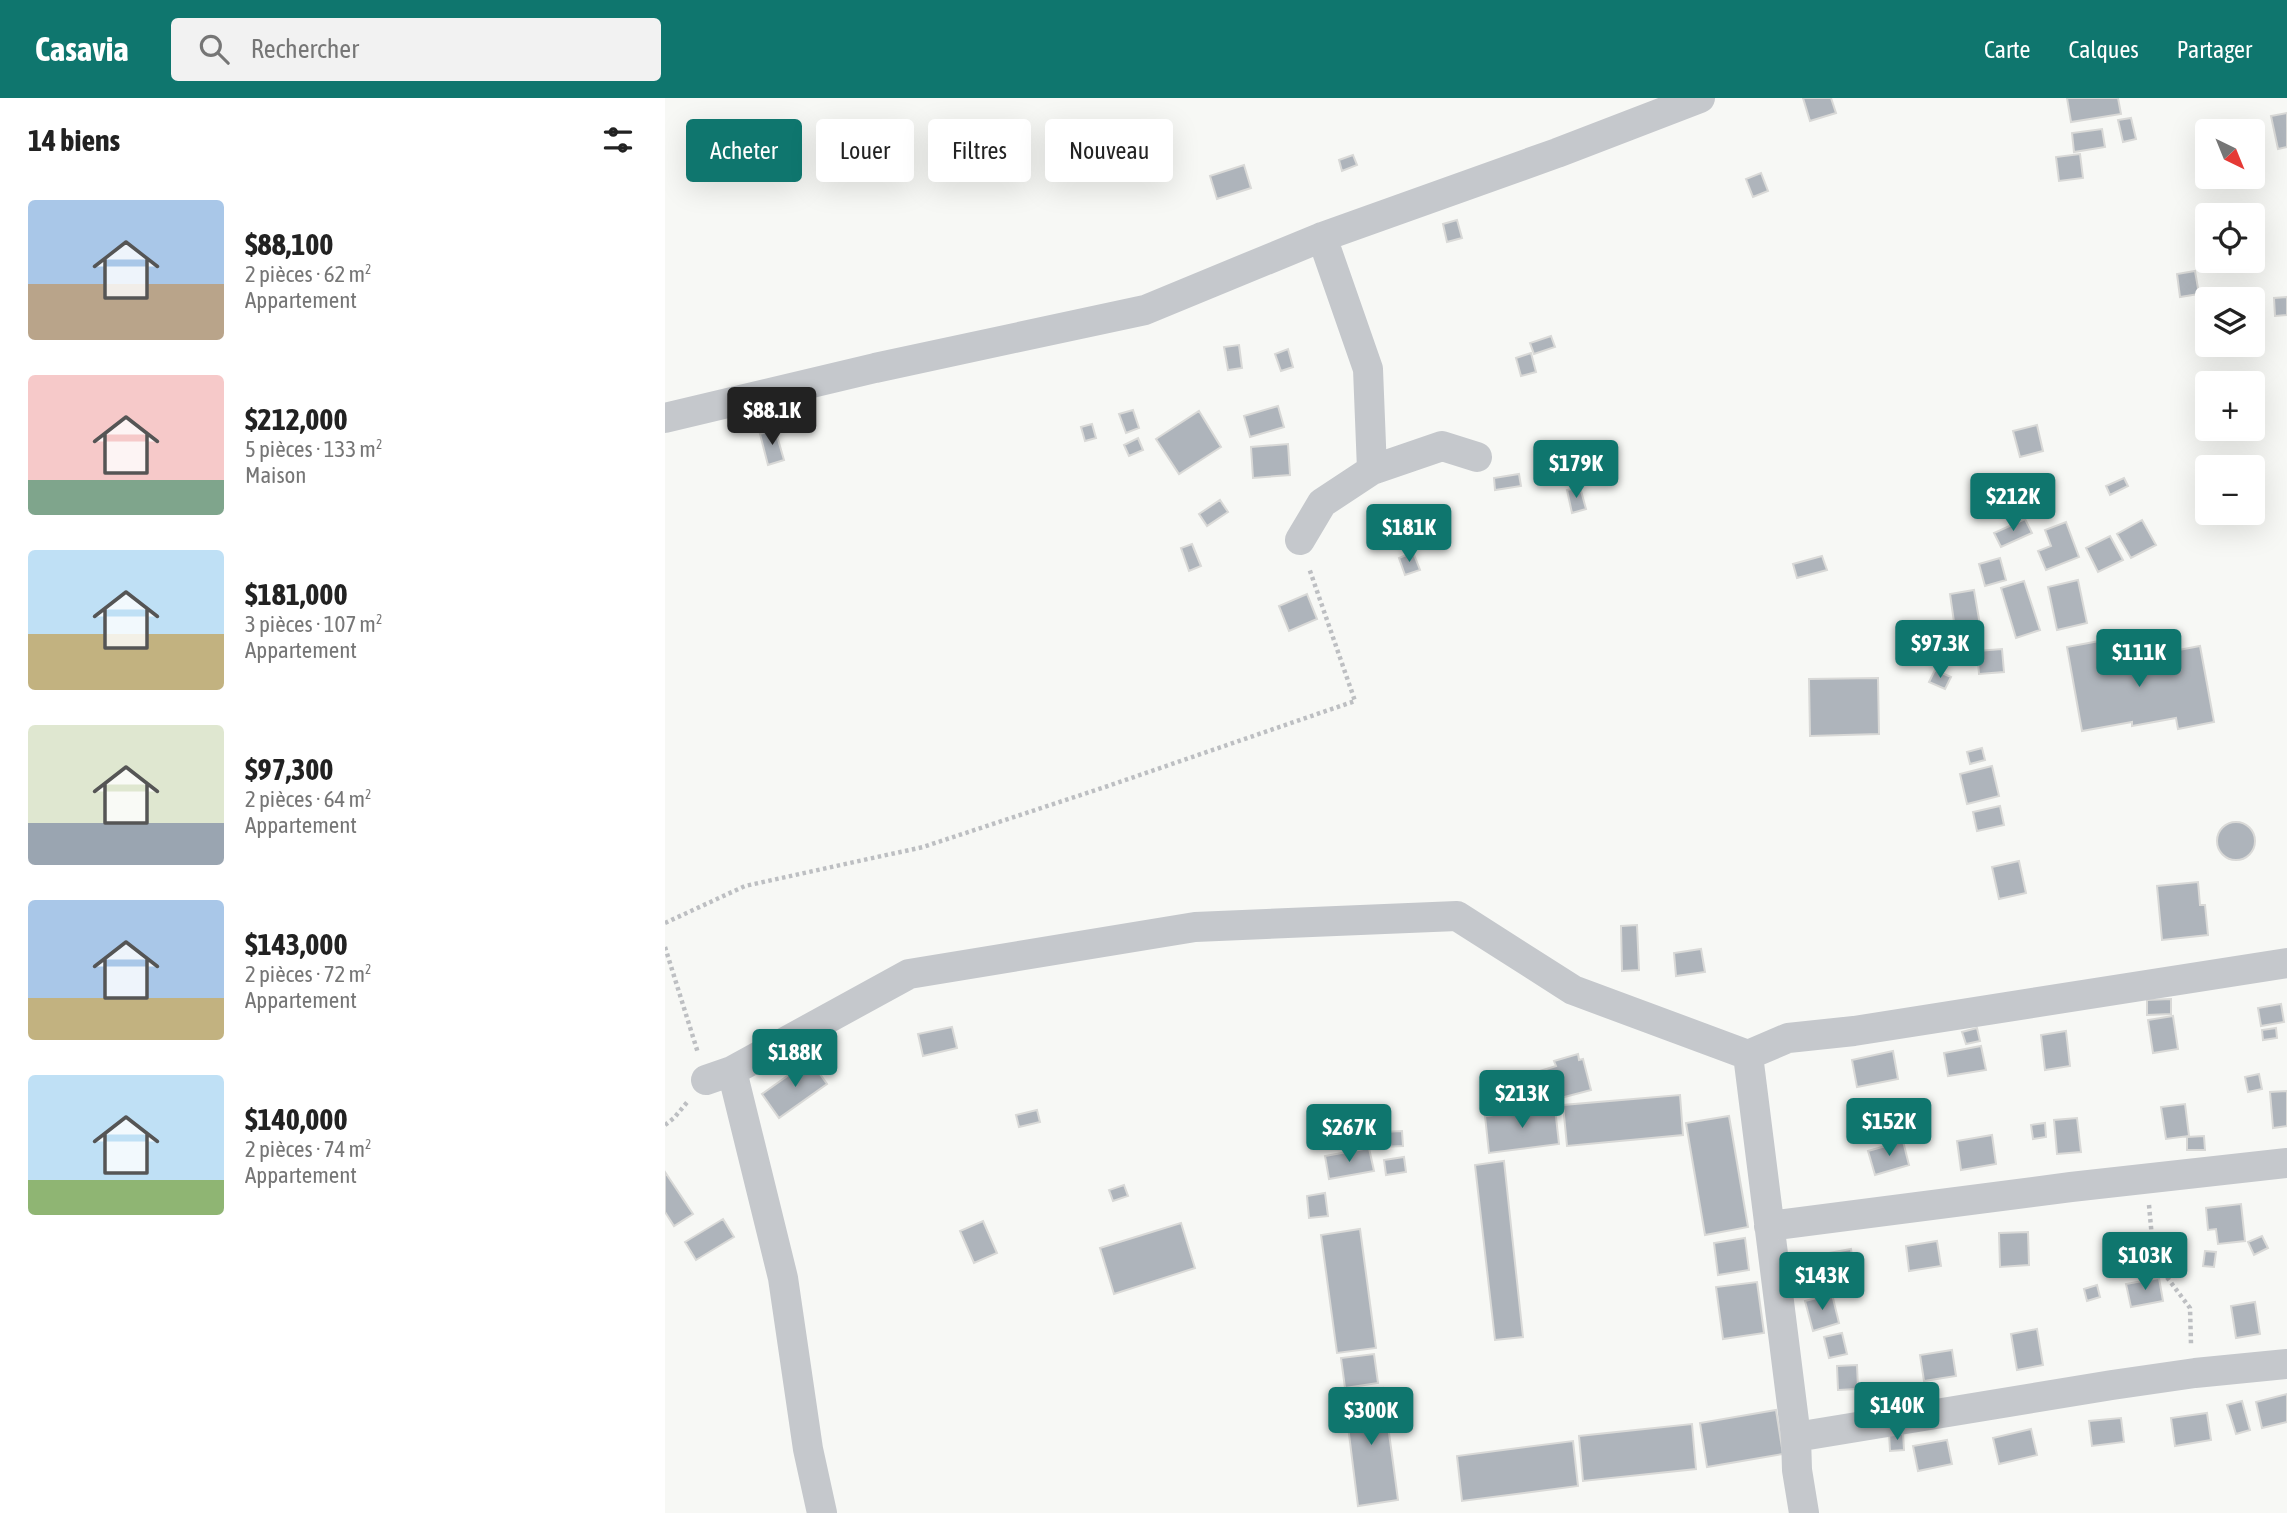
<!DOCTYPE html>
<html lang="fr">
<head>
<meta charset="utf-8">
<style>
  body { margin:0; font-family:"Asap Condensed",sans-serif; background:#f2f2f2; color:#222; height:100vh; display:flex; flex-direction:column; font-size:26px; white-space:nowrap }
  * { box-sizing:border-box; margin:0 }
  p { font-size:23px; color:#767676 }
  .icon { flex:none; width:38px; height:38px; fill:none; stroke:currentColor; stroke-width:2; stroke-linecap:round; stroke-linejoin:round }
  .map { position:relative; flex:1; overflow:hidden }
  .details { display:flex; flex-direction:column; background:#fff; width:665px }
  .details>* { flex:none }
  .guide { position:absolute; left:21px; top:21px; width:665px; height:63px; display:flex; gap:14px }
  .needle { width:46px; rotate:137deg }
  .tools { position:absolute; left:1530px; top:21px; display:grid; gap:14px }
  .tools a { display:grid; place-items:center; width:70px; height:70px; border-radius:7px; background:#fff; box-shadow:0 7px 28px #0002; font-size:35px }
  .price { position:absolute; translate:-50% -60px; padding:0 16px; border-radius:7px; background:#0f766e; color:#fff; font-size:23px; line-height:46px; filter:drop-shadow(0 2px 4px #0008) }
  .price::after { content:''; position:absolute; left:50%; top:42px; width:21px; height:16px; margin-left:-10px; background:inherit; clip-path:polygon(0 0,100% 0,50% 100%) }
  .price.selected { background:#222; color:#fff }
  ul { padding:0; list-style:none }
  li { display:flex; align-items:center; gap:21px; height:175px; padding:0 28px }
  li span { display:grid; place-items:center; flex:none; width:196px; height:140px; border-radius:7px; color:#555 }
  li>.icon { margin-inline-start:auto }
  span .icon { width:84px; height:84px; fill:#fffc; stroke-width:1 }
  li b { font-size:30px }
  h2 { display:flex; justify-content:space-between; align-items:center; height:84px; padding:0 28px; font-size:30px }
  .pill { padding:0 24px; border-radius:7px; background:#fff; box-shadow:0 7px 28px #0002; font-size:24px; line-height:63px }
  .pill.selected { background:#0f766e; color:#fff }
  header { display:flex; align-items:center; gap:42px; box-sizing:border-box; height:98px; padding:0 35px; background:#0f766e; color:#fff }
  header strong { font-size:33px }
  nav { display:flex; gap:38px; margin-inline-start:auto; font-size:24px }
  .search { width:490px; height:63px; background:#f2f2f2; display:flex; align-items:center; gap:18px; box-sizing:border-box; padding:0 24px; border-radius:7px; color:#767676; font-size:26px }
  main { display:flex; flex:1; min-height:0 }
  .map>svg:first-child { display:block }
</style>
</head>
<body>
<header>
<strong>Casavia</strong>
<div class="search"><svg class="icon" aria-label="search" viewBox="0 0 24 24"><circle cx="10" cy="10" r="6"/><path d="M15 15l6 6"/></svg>Rechercher</div>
<nav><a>Carte</a><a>Calques</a><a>Partager</a></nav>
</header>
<main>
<section class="details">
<h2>14 biens<svg class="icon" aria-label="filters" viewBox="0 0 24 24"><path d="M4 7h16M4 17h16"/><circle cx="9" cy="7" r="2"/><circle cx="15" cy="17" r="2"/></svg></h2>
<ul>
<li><span style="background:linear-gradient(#a9c7e8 60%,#b9a48a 0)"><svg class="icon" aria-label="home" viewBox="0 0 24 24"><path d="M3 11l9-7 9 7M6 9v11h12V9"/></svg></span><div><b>$88,100</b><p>2 pièces · 62 m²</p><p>Appartement</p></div></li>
<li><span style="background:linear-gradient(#f6c9c9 75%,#7fa58c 0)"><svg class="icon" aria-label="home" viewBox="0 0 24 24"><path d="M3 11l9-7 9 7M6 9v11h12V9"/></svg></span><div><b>$212,000</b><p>5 pièces · 133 m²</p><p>Maison</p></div></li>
<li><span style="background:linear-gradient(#bfe0f5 60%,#c2b280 0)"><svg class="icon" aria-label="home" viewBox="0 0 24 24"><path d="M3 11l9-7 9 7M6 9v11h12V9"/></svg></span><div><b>$181,000</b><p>3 pièces · 107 m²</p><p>Appartement</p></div></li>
<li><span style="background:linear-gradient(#dfe7d0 70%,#9aa5b1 0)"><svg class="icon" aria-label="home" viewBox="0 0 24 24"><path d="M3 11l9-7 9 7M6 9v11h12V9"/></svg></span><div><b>$97,300</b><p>2 pièces · 64 m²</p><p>Appartement</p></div></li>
<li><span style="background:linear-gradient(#a9c7e8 70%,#c2b280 0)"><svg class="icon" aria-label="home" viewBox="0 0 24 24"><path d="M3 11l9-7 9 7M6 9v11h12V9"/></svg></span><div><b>$143,000</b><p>2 pièces · 72 m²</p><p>Appartement</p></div></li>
<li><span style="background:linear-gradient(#bfe0f5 75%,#8fb573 0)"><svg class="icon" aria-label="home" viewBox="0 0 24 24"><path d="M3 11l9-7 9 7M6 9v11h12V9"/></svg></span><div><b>$140,000</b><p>2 pièces · 74 m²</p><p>Appartement</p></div></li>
</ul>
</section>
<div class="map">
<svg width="1622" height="1415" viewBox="0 0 1622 1415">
  <rect width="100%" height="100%" fill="#f7f8f5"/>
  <path fill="#aeb4bb" stroke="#d9d9d7" stroke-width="2" d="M1138 0H1166L1171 15 1145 23Z
    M1402 0H1453L1456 16 1406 24Z
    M1622 15V49L1613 51 1606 18Z
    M1466 20 1471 41 1458 44 1453 22Z
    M1437 31 1440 49 1409 54 1407 35Z
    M1415 56 1418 80 1394 83 1391 59Z
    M688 57 692 67 677 73 674 62Z
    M579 67 586 90 552 101 545 78Z
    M1096 75 1103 93 1088 99 1081 81Z
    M792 122 797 140 782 144 778 126Z
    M1530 173 1534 196 1515 199 1512 176Z
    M1622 199V217L1610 218 1609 200Z
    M1587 203 1596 230 1587 233Z
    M886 238 890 249 869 256 865 245Z
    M574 247 577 270 563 272 559 249Z
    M623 251 628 269 616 273 610 256Z
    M866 255 871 274 856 278 851 260Z
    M613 308 619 329 585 339 579 318Z
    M468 312 474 330 461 335 454 316Z
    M534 313 556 349 514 376 491 341Z
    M427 326 431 340 420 343 416 329Z
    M1372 327 1378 353 1355 359 1348 333Z
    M110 331 119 362 103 367 95 336Z
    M473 340 478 352 464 358 459 347Z
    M623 346 625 377 588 380 586 349Z
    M854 376 856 388 830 392 829 380Z
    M1459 380 1463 388 1445 397 1441 388Z
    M915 389 921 411 907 415 902 392Z
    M555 402 563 414 542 428 534 416Z
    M1360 421 1367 435 1336 449 1329 435Z
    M1477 422 1491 447 1466 460 1452 436Z
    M1401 424 1414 459 1381 472 1373 453 1386 448 1380 432Z
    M1445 438 1458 462 1433 474 1421 450Z
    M527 446 536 468 524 473 516 450Z
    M748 454 755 472 740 477 734 460Z
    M1157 458 1162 472 1132 480 1128 466Z
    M1335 460 1341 482 1320 488 1314 466Z
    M1413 482 1422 525 1392 532 1383 489Z
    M1359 483 1375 532 1351 540 1336 490Z
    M1309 492 1315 527 1290 531 1285 496Z
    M642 496 652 521 624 533 614 508Z
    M1445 541 1451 575 1505 564 1503 554 1535 548 1549 624 1513 631 1511 620 1467 628V624L1417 633 1402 549Z
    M1337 551 1339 574 1314 576 1312 553Z
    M1270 572 1286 579 1280 591 1264 584Z
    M1213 580 1214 636 1145 638 1144 581Z
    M1317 650 1320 662 1305 666 1302 654Z
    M1327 668 1334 698 1302 706 1295 676Z
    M1335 708 1339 727 1312 733 1308 714Z
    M1552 743a19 19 0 1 1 38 0a19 19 0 1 1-38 0Z
    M1354 763 1361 795 1334 801 1327 769Z
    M1533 784 1535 807H1540L1543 837 1497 842 1492 788Z
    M972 827 974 872 957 873 956 828Z
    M1036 851 1040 874 1011 878 1009 855Z
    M1506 901V916L1482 917V902Z
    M1616 906 1619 924 1596 928 1593 910Z
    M1508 918 1513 951 1488 955 1483 922Z
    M287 929 292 950 258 958 253 936Z
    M1312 930 1315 943 1301 946 1297 934Z
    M1611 930 1612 940 1598 942 1597 932Z
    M1401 933 1405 968 1380 972 1376 937Z
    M1316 948 1321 972 1283 978 1279 955Z
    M1228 953 1233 981 1192 989 1187 962Z
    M913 956 914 962 918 961 926 992 888 1002 884 990 880 991 875 973 891 968 889 963Z
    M145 962 162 986 114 1020 97 996Z
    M1594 976 1597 991 1583 994 1580 979Z
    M1622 993V1028L1608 1030 1605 994Z
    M1015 997 1018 1037 902 1048 898 1007Z
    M1520 1006 1524 1038 1501 1041 1496 1009Z
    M890 1010 894 1046 824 1055 820 1018Z
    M372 1012 375 1024 354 1029 351 1017Z
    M1064 1018 1083 1129 1040 1137 1021 1025Z
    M1412 1020 1416 1054 1392 1056 1389 1022Z
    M1380 1025 1381 1039 1368 1041 1366 1027Z
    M737 1033 738 1048 717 1049V1034Z
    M1327 1037 1331 1066 1296 1072 1292 1043Z
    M1539 1038 1540 1052H1522V1039Z
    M1238 1043 1244 1067 1210 1077 1203 1053Z
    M704 1050 709 1073 664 1081 660 1058Z
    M739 1059 741 1074 721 1077 719 1062Z
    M839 1063 858 1239 830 1242 810 1067Z
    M0 1074 28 1116 9 1128 0 1114Z
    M459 1087 463 1098 448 1103 444 1092Z
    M660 1095 663 1118 644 1120 642 1098Z
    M1576 1106 1580 1143 1553 1146 1551 1131 1543 1132 1541 1110Z
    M58 1121 69 1139 31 1162 20 1144Z
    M318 1123 332 1155 309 1165 295 1133Z
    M516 1125 530 1170 449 1196 435 1150Z
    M695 1131 711 1250 672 1255 656 1137Z
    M1363 1134 1364 1167 1335 1169 1334 1135Z
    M1597 1138 1603 1150 1589 1157 1583 1144Z
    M1080 1140 1084 1172 1053 1177 1049 1145Z
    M1272 1143 1276 1168 1244 1173 1241 1148Z
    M1186 1151 1190 1179 1158 1185 1153 1157Z
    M1540 1153 1551 1154 1549 1169 1538 1168Z
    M1494 1180 1498 1203 1466 1209 1461 1186Z
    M1092 1184 1099 1235 1058 1241 1051 1189Z
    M1432 1187 1435 1199 1422 1203 1419 1191Z
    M1167 1196 1174 1225 1148 1233 1140 1203Z
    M1590 1204 1595 1236 1571 1240 1566 1208Z
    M1372 1231 1378 1267 1352 1272 1346 1236Z
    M1177 1235 1182 1256 1164 1260 1159 1239Z
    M1287 1252 1291 1278 1259 1283 1255 1257Z
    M709 1256 713 1285 680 1290 676 1260Z
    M1192 1267 1193 1291 1173 1292 1172 1268Z
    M718 1290 733 1402 693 1408 679 1296Z
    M1622 1296V1324L1597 1330 1591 1304Z
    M1577 1303 1585 1332 1571 1336 1562 1307Z
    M1111 1312 1118 1356 1042 1369 1035 1325Z
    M1542 1315 1546 1342 1510 1348 1506 1320Z
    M1456 1320 1459 1344 1427 1348 1424 1323Z
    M1027 1326 1031 1371 918 1383 914 1338Z
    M1366 1331 1372 1357 1334 1366 1328 1340Z
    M1238 1334 1239 1352 1225 1353 1224 1335Z
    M1282 1342 1287 1366 1253 1373 1248 1348Z
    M908 1343 913 1388 797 1403 792 1358Z"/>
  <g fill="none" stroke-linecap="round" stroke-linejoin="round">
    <path stroke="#bdbfc2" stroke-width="4.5" stroke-dasharray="3.5 3.5" stroke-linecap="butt" d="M0 825 80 788 258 749 440 689 690 603 644 470
      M0 849 33 955
      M0 1027 9 1020 24 1002
      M1484 1107 1489 1162 1525 1210 1526 1246"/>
    <path stroke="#c5c8cc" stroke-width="30" d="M0 320 210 270 480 212 657 139 892 55 1035 0
      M707 372 777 348 812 359
      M635 442 657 405 707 372 703 271 657 139
      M67 973 118 1180 143 1351 157 1415
      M41 982 67 973 244 876 530 829 792 818 908 892 1083 957
      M1104 1128 1406 1089 1622 1065
      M1131 1339 1447 1287 1530 1275 1622 1266
      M1139 1415 1132 1372 1131 1339 1083 957 1123 940 1189 933 1622 865"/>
  </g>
</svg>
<div class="tools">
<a><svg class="needle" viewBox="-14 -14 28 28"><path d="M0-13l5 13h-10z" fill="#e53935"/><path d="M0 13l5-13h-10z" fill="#767676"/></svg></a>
<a><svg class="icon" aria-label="locate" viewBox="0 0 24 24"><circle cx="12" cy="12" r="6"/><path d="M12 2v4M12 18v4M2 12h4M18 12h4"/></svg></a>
<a><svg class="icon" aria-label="layers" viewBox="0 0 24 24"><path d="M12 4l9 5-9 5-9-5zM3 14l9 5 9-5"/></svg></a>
<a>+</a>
<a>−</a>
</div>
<b class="price selected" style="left:107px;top:349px">$88.1K</b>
<b class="price" style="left:911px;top:402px">$179K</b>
<b class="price" style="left:1348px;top:435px">$212K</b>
<b class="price" style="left:744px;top:466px">$181K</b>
<b class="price" style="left:1275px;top:582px">$97.3K</b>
<b class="price" style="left:1474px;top:591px">$111K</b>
<b class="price" style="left:130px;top:991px">$188K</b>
<b class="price" style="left:857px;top:1032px">$213K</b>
<b class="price" style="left:1224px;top:1060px">$152K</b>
<b class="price" style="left:684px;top:1066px">$267K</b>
<b class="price" style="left:1480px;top:1194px">$103K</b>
<b class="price" style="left:1157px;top:1214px">$143K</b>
<b class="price" style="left:1232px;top:1344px">$140K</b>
<b class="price" style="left:706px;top:1349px">$300K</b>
<div class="guide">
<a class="pill selected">Acheter</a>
<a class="pill">Louer</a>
<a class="pill">Filtres</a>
<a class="pill">Nouveau</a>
</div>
</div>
</main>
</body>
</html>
